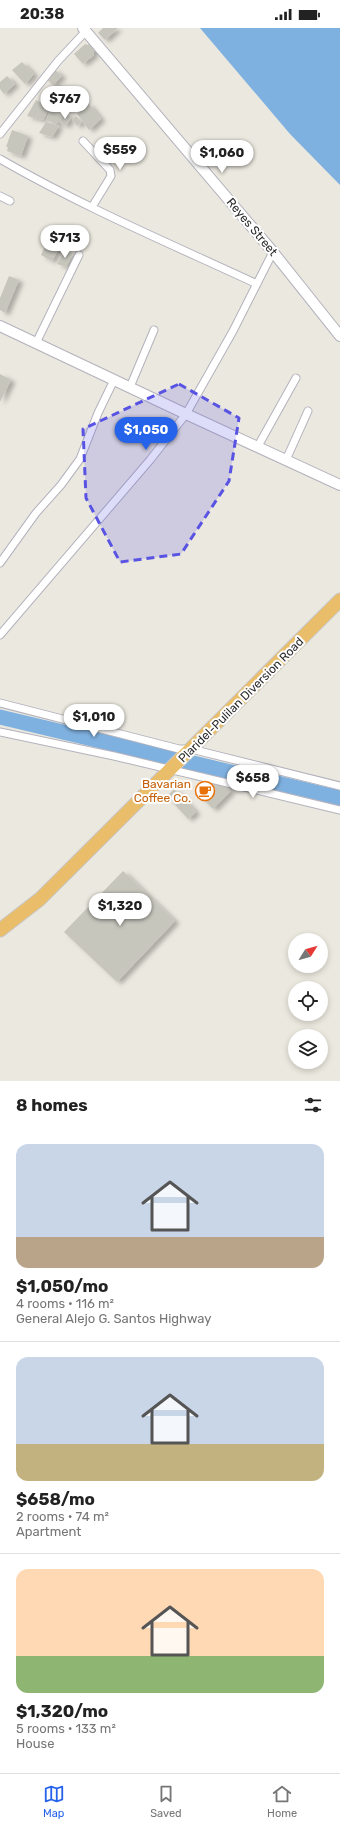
<!DOCTYPE html>
<html lang="en">
<head>
<meta charset="utf-8">
<style>
  body { margin:0; font-family:Rubik,sans-serif; background:#f2f2f2; color:#222; height:100vh; display:flex; flex-direction:column; font-size:15px; white-space:nowrap }
  * { box-sizing:border-box; margin:0 }
  p { font-size:13px; color:#767676 }
  .icon { flex:none; width:22px; height:22px; fill:none; stroke:currentColor; stroke-width:2; stroke-linecap:round; stroke-linejoin:round }
  .map { position:relative; height:1053px; overflow:hidden }
  .sheet { display:flex; flex-direction:column; background:#fff; flex:1 }
  .sheet>* { flex:none }
  .needle { width:26px; rotate:53deg }
  .tools { position:absolute; left:288px; top:905px; display:grid; gap:8px }
  .tools a { display:grid; place-items:center; width:40px; height:40px; border-radius:50%; background:#fff; box-shadow:0 2px 6px #0003; font-size:20px }
  .price { position:absolute; translate:-50% -34px; padding:0 9px; border-radius:14px; background:#fff; color:#222; font-size:13px; line-height:26px; filter:drop-shadow(0 1px 2px #0008) }
  .price::after { content:''; position:absolute; left:50%; top:24px; width:12px; height:9px; margin-left:-6px; background:inherit; clip-path:polygon(0 0,100% 0,50% 100%) }
  .price.selected { background:#2563eb; color:#fff }
  ul { padding:0; list-style:none }
  li { display:grid; align-content:center; gap:8px; height:212px; padding:0 16px }
  li+li { border-top:1px solid #e0e0e0 }
  li span { display:grid; place-items:center; height:124px; border-radius:12px; color:#555 }
  li>.icon { margin-inline-start:auto }
  span .icon { width:72px; height:72px; fill:#fffc; stroke-width:1 }
  li b { font-size:17px }
  h2 { display:flex; justify-content:space-between; align-items:center; height:48px; padding:0 16px; font-size:17px }
  .status { display:flex; justify-content:space-between; align-items:center; height:28px; padding:0 20px; background:#fff; direction:ltr }
  .status svg { height:11px; fill:currentColor }
  .tab-bar { display:flex; justify-content:space-around; align-items:center; height:56px; border-top:1px solid #e0e0e0; background:#fff; font-size:11px; color:#767676 }
  .tab-bar a { display:grid; justify-items:center; gap:2px }
  .tab-bar .selected { color:#2563eb }
  .map>svg:first-child { display:block }
</style>
</head>
<body>
<div class="status"><b>20:38</b><svg viewBox="0 0 49 12"><path d="M0 12V9h3v3zM5 12V6h3v6zM10 12V3h3v9zM15 12V0h3v12zM26 1h20v11H26zM47 4h2v5h-2z"/></svg></div>
<div class="map">
<svg width="340" height="1053" viewBox="0 0 340 1053">
  <defs>
    <filter id="shadow"><feDropShadow dx="4.5" dy="2.5" stdDeviation="2" flood-color="#0004"/></filter>
  </defs>
  <rect width="100%" height="100%" fill="#ebe8df"/>
  <path fill="#7fb1e0" d="M200 0H340V157L290 106Z"/>
  <g fill="none" stroke-linecap="round" stroke-linejoin="round">
    <path stroke="#7fb1e0" stroke-width="15" d="M0 689 340 770"/>
  </g>
  <path fill="#c7c6bd" filter="url(#shadow)" d="M103 0H118L105 12 98 5Z
    M92 13 97 20 93 25 94 27 83 36 74 26 85 16 88 17Z
    M22 34 34 46 25 56 12 42Z
    M54 41 62 48 53 57 46 51Z
    M7 48 15 56 4 66 0 61V54Z
    M36 72 50 80 43 92 27 88Z
    M88 75 101 91 89 102 77 86Z
    M50 82 61 89 57 96 46 92Z
    M65 85 71 89 66 98 59 94Z
    M76 88 82 94 77 98 72 92Z
    M46 94 59 98 52 109 39 105Z
    M12 102 28 108 21 128 7 123 8 119H6Z
    M48 212 60 218 52 233 41 227Z
    M64 222 73 226 66 239 57 236Z
    M9 248 19 252 5 285 0 282V270Z
    M0 346 11 352 0 374Z
    M209 751 216 758 221 753 231 763 213 781 196 764Z
    M174 761 196 784 188 791 167 768Z
    M123 843 175 893 117 954 64 904Z"/>
  <g fill="none" stroke-linecap="round" stroke-linejoin="round">
    <g stroke="#b3b2bd" stroke-width="9">
      <path id="street" d="M0 106 58 33 86 3
        M83 113 110 142 111 148 92 179
        M0 131C83 179 171 216 257 256
        M0 168 10 173
        M36 315 79 227
        M130 359 154 302
        M258 418 296 350
        M286 432 308 383
        M0 535 36 485 61 457 80 431 98 385 114 352
        M0 607 150 432 186 386 233 303 273 224
        M0 675 179 721H191L340 758
        M0 704 114 728 340 782"/>
    </g>
    <g stroke="#b3b2bd" stroke-width="12">
      <path id="secondary" d="M83 0 273 224 340 308
        M0 298 186 386 340 457"/>
    </g>
    <g stroke="#c8c8c8" stroke-width="15">
      <path id="highway" d="M0 902 40 871 340 572"/>
    </g>
    <use href="#street" stroke="#fff" stroke-width="7"/>
    <use href="#secondary" stroke="#fff" stroke-width="10"/>
    <use href="#highway" stroke="#eabd6b" stroke-width="13"/>
  </g>
  <path fill="#5853e3" fill-opacity="0.2" stroke="#5853e3" stroke-width="3" stroke-dasharray="8 5" stroke-linejoin="round" d="M179 356 239 390 229 453 181 526 120 534 86 470 83 401Z"/>
  <defs>
    <g id="cafe-ring" transform="scale(1)"><circle r="9.5" fill="#fff" stroke="#e8710a" stroke-width="1.5"/><path d="M-5.5-4.5H6V0H3Q3 3.5 0 3.5H-2.5Q-5.5 3.5-5.5 0ZM3-3.2v2h1.7v-2ZM-6 4.5H4V6H-6Z" fill="#e8710a"/></g>
  </defs>
  <g fill-rule="evenodd">
    <use href="#cafe-ring" x="205" y="763"/>
  </g>
  <g text-anchor="middle" dominant-baseline="central" stroke-width="4" stroke-linejoin="round" paint-order="stroke">
    <g font-size="12" fill="#2b2b2b" stroke="#fff">
      <text transform="translate(252 199) rotate(50)">Reyes Street</text>
      <text transform="translate(241 672) rotate(-45)">Plaridel-Pulilan Diversion Road</text>
    </g>
    <g font-size="12" fill="#c56008" stroke="#fff" text-anchor="end">
      <text x="191" y="756">Bavarian<tspan x="191" dy="14">Coffee Co.</tspan></text>
    </g>
  </g>
</svg>
<div class="tools">
<a><svg class="needle" viewBox="-14 -14 28 28"><path d="M0-13l5 13h-10z" fill="#e53935"/><path d="M0 13l5-13h-10z" fill="#767676"/></svg></a>
<a><svg class="icon" aria-label="locate" viewBox="0 0 24 24"><circle cx="12" cy="12" r="6"/><path d="M12 2v4M12 18v4M2 12h4M18 12h4"/></svg></a>
<a><svg class="icon" aria-label="layers" viewBox="0 0 24 24"><path d="M12 4l9 5-9 5-9-5zM3 14l9 5 9-5"/></svg></a>
</div>
<b class="price" style="left:65px;top:92px">$767</b>
<b class="price" style="left:120px;top:143px">$559</b>
<b class="price" style="left:222px;top:146px">$1,060</b>
<b class="price" style="left:65px;top:231px">$713</b>
<b class="price selected" style="left:146px;top:423px">$1,050</b>
<b class="price" style="left:94px;top:710px">$1,010</b>
<b class="price" style="left:253px;top:771px">$658</b>
<b class="price" style="left:120px;top:899px">$1,320</b>
</div>
<section class="sheet">
<h2>8 homes<svg class="icon" aria-label="filters" viewBox="0 0 24 24"><path d="M4 7h16M4 17h16"/><circle cx="9" cy="7" r="2"/><circle cx="15" cy="17" r="2"/></svg></h2>
<ul>
<li><span style="background:linear-gradient(#c9d6e8 75%,#b9a48a 0)"><svg class="icon" aria-label="home" viewBox="0 0 24 24"><path d="M3 11l9-7 9 7M6 9v11h12V9"/></svg></span><div><b>$1,050/mo</b><p>4 rooms · 116 m²</p><p>General Alejo G. Santos Highway</p></div></li>
<li><span style="background:linear-gradient(#c9d6e8 70%,#c2b280 0)"><svg class="icon" aria-label="home" viewBox="0 0 24 24"><path d="M3 11l9-7 9 7M6 9v11h12V9"/></svg></span><div><b>$658/mo</b><p>2 rooms · 74 m²</p><p>Apartment</p></div></li>
<li><span style="background:linear-gradient(#ffd9b3 70%,#8fb573 0)"><svg class="icon" aria-label="home" viewBox="0 0 24 24"><path d="M3 11l9-7 9 7M6 9v11h12V9"/></svg></span><div><b>$1,320/mo</b><p>5 rooms · 133 m²</p><p>House</p></div></li>
</ul>
</section>
<nav class="tab-bar">
<a class="selected"><svg class="icon" aria-label="map" viewBox="0 0 24 24"><path d="M3 6l6-2 6 2 6-2v14l-6 2-6-2-6 2zM9 4v14M15 6v14"/></svg>Map</a>
<a><svg class="icon" aria-label="saved" viewBox="0 0 24 24"><path d="M7 4h10v16l-5-4-5 4z"/></svg>Saved</a>
<a><svg class="icon" aria-label="home" viewBox="0 0 24 24"><path d="M3 11l9-7 9 7M6 9v11h12V9"/></svg>Home</a>
</nav>
</body>
</html>
